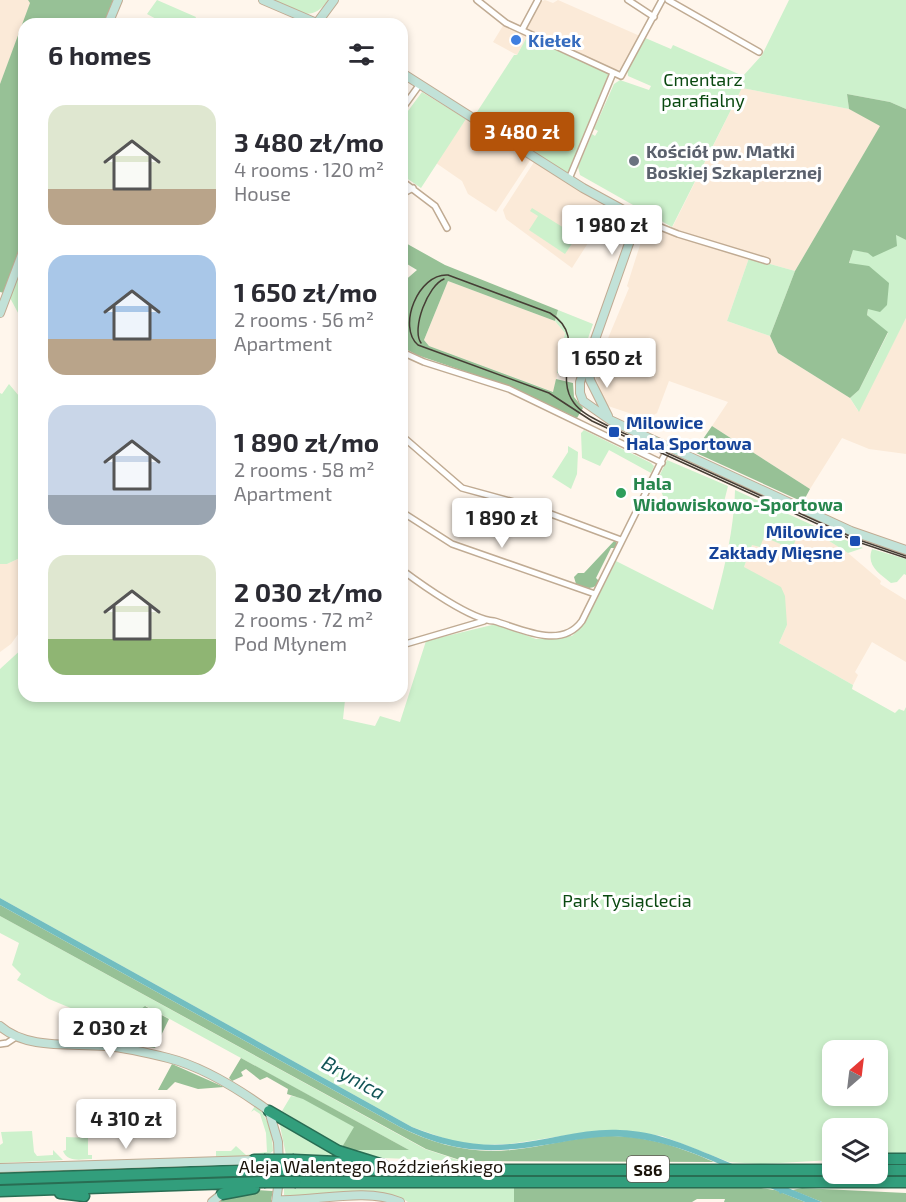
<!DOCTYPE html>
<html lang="en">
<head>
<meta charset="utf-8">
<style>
  body { margin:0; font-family:"Exo 2",sans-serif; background:#f7f7f7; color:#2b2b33; height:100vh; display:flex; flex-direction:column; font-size:22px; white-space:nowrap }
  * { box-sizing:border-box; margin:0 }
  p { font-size:20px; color:#7c7c81 }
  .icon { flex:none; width:33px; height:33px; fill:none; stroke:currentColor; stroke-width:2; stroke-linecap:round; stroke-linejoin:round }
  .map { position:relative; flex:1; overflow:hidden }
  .drawer { position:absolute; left:18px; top:18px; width:390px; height:684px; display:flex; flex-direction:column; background:#fff; border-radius:18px; box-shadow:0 3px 9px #0003 }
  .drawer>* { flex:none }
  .needle { width:39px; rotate:28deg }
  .buttons { position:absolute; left:822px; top:1040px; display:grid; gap:12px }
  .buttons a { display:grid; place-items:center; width:66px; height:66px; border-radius:12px; background:#fff; box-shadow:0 3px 9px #0003; font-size:30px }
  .price { position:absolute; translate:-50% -51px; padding:0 14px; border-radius:6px; background:#fff; color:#222; font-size:20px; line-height:39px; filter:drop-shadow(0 2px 3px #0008) }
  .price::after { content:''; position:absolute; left:50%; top:36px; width:18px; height:14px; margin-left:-9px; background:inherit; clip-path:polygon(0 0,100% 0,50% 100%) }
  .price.active { background:#b45309; color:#fff }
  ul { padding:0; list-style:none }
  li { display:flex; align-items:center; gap:18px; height:150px; padding:0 30px }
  li span { display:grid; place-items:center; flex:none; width:168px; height:120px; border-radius:18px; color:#555 }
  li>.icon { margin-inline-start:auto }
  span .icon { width:72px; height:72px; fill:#fffc; stroke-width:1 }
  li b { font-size:26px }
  h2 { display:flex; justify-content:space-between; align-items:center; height:72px; padding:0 30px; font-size:26px }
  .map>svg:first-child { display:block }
</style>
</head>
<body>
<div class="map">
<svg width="906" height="1202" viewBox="0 0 906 1202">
  <rect width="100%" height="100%" fill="#fff6ec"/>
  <path fill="#fbead8" d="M0 0H28L31 3 0 84Z
    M545 0 553 3 558 0 640 36 623 68 618 70 612 69 526 28 540 2Z
    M504 24 528 35 517 55 493 42Z
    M742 88 849 109 881 125 795 271 749 258 727 321 770 336 778 353 850 398 858 411 906 318V454L869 449 842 438 810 489 712 426 728 402 669 381 657 413 647 419 605 405 594 372 629 288 627 286 646 226 669 234Z
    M466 119 531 159 496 212 468 194 462 181 436 163Z
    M534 162 606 207 588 243 572 268 506 219 503 210Z
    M448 281 555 321 565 333 554 392 429 346 424 340Z
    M798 534 826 539 848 553 881 581 880 584 906 600V662L872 642 855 672 858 675 853 685 779 643 787 625 744 567 752 545 764 537Z
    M24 556V626L11 644 0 652V564H7Z"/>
  <path fill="#cdf1cc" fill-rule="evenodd" d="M157 0 196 17 193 24H156L158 20 147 14Z
    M272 0H328C311 25 295 10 272 0Z
    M789 0H906V109L890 102 847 94 849 109 742 88 672 227 580 175 578 167 592 134 595 136 598 131 594 129 614 84 620 80 649 90 651 86 628 76 627 67 643 37 671 49 673 45 743 76 762 55Z
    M528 35 608 71 609 76 567 175 494 126V123L487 118 484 121 475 115 514 55H517Z
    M422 92 466 119 421 188 402 175V119Z
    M532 208 577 236 565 254 529 230 538 216 530 211Z
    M896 235 906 240V318L859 412 850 398 859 390 888 333 867 315 868 309 849 264 853 249 868 253Z
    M749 258 795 271 770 336 727 321Z
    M22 266 24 267V324L9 296Z
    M558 310 593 324 575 376 557 373 565 333 555 321Z
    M9 384 24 402V556L7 564H0V393L2 394Z
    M584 430 651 463 654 466 651 473 609 450 600 466 582 458 581 433Z
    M568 446 578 452 577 474 571 489 552 477 568 452Z
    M667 460 728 486 723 506 693 502 684 509 677 511 665 501 657 481Z
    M735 490 863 548 848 553 826 539 798 534 792 549 764 537 760 547 752 545 744 567 781 587 785 596 787 625 779 643 853 685 852 689 895 713 899 709 904 711 906 707V1157L878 1158V1128H832V1160L761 1164 729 1162 662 1136 620 1130 594 1131 510 1144 479 1145 452 1141 412 1127 0 898V669L24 647V696L296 698 339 696 345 700 343 719 375 726 380 716 400 722 426 641 496 624 536 639 572 636 585 622 616 561 713 610C724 571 734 530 735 490ZM832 1050H878V1095H832Z
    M872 549 906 559V575L904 574 897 582 891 583C879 573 866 566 872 549Z
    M0 916 425 1149 461 1161 383 1158 349 1150 407 1149 146 1006 127 1020 94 1011 73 1009 49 999 17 980 21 974 12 965 19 943 0 933Z
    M291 1096 303 1098 355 1127 342 1147 282 1111Z
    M255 1106C268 1114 273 1137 273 1151 260 1162 233 1157 216 1157V1151H231L236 1146 246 1155 267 1152 266 1133 260 1114 254 1110 251 1112Z
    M279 1121 350 1159 286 1155Z
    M32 1131 34 1152 37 1156 53 1155V1150L63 1160 0 1163V1145L3 1143 1 1132Z
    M66 1137 88 1138V1155H92V1159C81 1159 68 1163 63 1151L66 1150Z
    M514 1187V1202H408C390 1187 312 1196 286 1197L284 1195V1189Z"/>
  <path fill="#97c196" d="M28 0H113L104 24H24V240L4 293 0 292V84L30 3Z
    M847 94 890 102 906 109V240L896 235 897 246 873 257 868 253 853 250 849 263 869 266 889 283 887 305 880 312 868 309 867 315 888 332 859 390 850 398 778 353 770 336 795 271 880 126 849 109Z
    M402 241 445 265 558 310 555 321 448 281 424 340 429 346 553 392 556 379 573 383 574 397 583 408 577 418 508 386 417 355 402 347V283L417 270 402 261Z
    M712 426 810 489 803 502 694 452Z
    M615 540 617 544 615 548H611L596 578 600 582C592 591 586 588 576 584L574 577 578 573H584Z
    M0 905 400 1127C436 1145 471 1154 511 1150 543 1147 575 1137 607 1136 644 1135 681 1147 714 1162L463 1161 426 1149 0 916Z
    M145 1006 169 1019 155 1048 110 1041 112 1017 127 1020Z
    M241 1058 409 1150H349L342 1147 354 1127 303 1099 287 1094 288 1089 267 1077 260 1080 246 1069 241 1072 243 1076 232 1081 229 1078Z
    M172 1064 224 1087 198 1089 175 1082 167 1090H158Z
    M514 1187 761 1188 775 1190 805 1202H724L725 1199H697L692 1202H514Z
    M802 1188 906 1193V1202H822L792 1190Z
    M256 1190 273 1191 271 1200 274 1202H219L236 1193Z"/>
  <path fill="#72bec0" d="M0 898 412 1127C445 1140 475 1147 511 1144 547 1141 583 1128 620 1130 655 1131 684 1144 716 1157 751 1172 786 1187 822 1202H805L782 1193 780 1194 779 1192C730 1169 679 1141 624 1137 600 1135 576 1140 551 1144 493 1154 454 1154 400 1127L0 905Z"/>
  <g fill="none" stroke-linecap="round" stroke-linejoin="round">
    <g stroke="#c0ab93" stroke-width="8">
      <path id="street" d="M477 0 506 23 621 76 662 0
        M628 0 654 17
        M668 0 759 52
        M522 30 538 0
        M402 109 420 84
        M569 179 613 73
        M402 181 435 206 447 228
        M402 194 413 188
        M638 218 678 234 767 261
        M402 267H403
        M402 352 424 362 509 389 662 463
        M402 436 462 488 532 507 621 540
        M402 512 452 544 595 594
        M402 570C422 585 471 620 494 621 522 629 561 650 582 621L668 448
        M402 645 484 621
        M0 1044 7 1043 16 1037"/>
    </g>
    <g stroke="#c0ab93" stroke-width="10">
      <path id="secondary" d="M263 0 319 24
        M317 23 334 0
        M108 24 118 0
        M402 73 583 188 638 218 580 382V393L583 401 610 420 851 531 906 550
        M0 313 24 249
        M588 364 590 380 608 416
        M0 1026C27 1050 71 1043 106 1046 126 1048 148 1053 168 1058 204 1067 240 1090 269 1111L278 1142 279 1165
        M0 1168 254 1160
        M277 1200C314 1202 365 1187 400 1202
        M212 1202 222 1194
        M276 1202 279 1180"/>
    </g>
    <g stroke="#296d53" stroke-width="13">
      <path id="highway" d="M269 1111 338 1151 383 1165
        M878 1159H906
        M254 1160H264
        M294 1160 359 1163
        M295 1170H832
        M878 1170H906
        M0 1179 264 1170
        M296 1182H906
        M0 1191 264 1182
        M60 1193 84 1196
        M222 1194 254 1188"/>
    </g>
    <use href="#street" stroke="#fff" stroke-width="5"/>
    <use href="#secondary" stroke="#c2e2d8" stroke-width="8"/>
    <use href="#highway" stroke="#329e7c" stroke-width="10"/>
    <path stroke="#463e35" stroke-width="1.5" d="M421 343C411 329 428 285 444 279
      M906 556 856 539 608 426C597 420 582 414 574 403 552 374 589 337 550 313L448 275C418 273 397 327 418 345L549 393 592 421 624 436 855 541 906 558"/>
    <g stroke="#296d53" stroke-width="13" stroke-linecap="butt">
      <path id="highway-bridge" d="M264 1160H294
        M264 1170H295
        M264 1182H296"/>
    </g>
    <use href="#highway-bridge" stroke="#329e7c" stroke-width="10"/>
  </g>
  <circle fill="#3f7fe0" stroke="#fff" stroke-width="2" cx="516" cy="40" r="6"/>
  <circle fill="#6b7280" stroke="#fff" stroke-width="2" cx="634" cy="161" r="6"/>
  <g fill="#1a4fb4" stroke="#fff" stroke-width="2">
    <rect x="608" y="426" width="12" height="12" rx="3"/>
    <rect x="849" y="535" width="12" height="12" rx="3"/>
  </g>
  <circle fill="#2e9e5b" stroke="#fff" stroke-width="2" cx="621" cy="493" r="6"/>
  <g text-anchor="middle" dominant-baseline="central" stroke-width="6" stroke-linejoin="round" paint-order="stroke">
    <rect fill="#fff" stroke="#5d5852" stroke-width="1.5" x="627" y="1156" width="42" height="26" rx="4.5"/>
    <g font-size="16" font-weight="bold" fill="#181108">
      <text x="648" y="1169">S86</text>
    </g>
    <g font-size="18" font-weight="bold" fill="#366cbe" stroke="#fff" text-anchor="start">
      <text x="528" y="40">Kiełek</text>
    </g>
    <g font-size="18" fill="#0a4911" stroke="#fff">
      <text x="703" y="79">Cmentarz<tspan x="703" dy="21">parafialny</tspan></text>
      <text x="627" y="900">Park Tysiąclecia</text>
    </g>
    <g font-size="18" font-weight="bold" fill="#5b616d" stroke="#fff" text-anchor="start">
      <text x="646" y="151">Kościół pw. Matki<tspan x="646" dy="21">Boskiej Szkaplerznej</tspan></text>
    </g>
    <g font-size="18" font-weight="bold" fill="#164399" stroke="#fff" text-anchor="start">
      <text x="626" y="422">Milowice<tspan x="626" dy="21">Hala Sportowa</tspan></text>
      <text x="843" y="531" text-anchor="end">Milowice<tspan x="843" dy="21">Zakłady Mięsne</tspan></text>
    </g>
    <g font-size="18" font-weight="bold" fill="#27864d" stroke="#fff" text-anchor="start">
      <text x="633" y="483">Hala<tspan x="633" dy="21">Widowiskowo-Sportowa</tspan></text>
    </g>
    <g font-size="18" fill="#181108" stroke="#fff">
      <text x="371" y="1166">Aleja Walentego Roździeńskiego</text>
    </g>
    <g font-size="20" font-style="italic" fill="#115456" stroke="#fff">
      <text transform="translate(354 1077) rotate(29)">Brynica</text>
    </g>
  </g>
</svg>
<div class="buttons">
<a><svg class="needle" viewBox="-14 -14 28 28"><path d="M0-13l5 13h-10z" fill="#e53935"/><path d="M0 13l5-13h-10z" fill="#7c7c81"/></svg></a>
<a><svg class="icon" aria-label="layers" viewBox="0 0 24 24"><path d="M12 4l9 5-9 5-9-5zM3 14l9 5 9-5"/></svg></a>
</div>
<b class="price active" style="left:522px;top:163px">3 480 zł</b>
<b class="price" style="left:612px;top:256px">1 980 zł</b>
<b class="price" style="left:607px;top:389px">1 650 zł</b>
<b class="price" style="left:502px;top:549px">1 890 zł</b>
<b class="price" style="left:110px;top:1059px">2 030 zł</b>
<b class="price" style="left:126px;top:1150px">4 310 zł</b>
<section class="drawer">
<h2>6 homes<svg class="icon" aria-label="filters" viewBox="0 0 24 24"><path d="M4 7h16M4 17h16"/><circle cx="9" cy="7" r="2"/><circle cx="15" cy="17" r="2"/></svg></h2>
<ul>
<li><span style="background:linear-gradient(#dfe7d0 70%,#b9a48a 0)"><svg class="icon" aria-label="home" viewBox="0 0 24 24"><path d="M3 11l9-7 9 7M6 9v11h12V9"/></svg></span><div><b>3 480 zł/mo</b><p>4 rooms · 120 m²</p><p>House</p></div></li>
<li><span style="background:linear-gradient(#a9c7e8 70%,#b9a48a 0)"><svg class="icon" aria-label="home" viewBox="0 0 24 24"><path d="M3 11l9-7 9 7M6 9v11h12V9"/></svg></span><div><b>1 650 zł/mo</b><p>2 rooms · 56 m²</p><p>Apartment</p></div></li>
<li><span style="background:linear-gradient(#c9d6e8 75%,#9aa5b1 0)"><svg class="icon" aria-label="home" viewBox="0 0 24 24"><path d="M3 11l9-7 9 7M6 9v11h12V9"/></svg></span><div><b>1 890 zł/mo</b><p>2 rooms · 58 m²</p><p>Apartment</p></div></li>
<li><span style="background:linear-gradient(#dfe7d0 70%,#8fb573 0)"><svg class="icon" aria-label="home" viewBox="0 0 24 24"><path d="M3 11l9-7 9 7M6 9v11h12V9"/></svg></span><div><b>2 030 zł/mo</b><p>2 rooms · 72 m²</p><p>Pod Młynem</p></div></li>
</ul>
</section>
</div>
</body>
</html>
